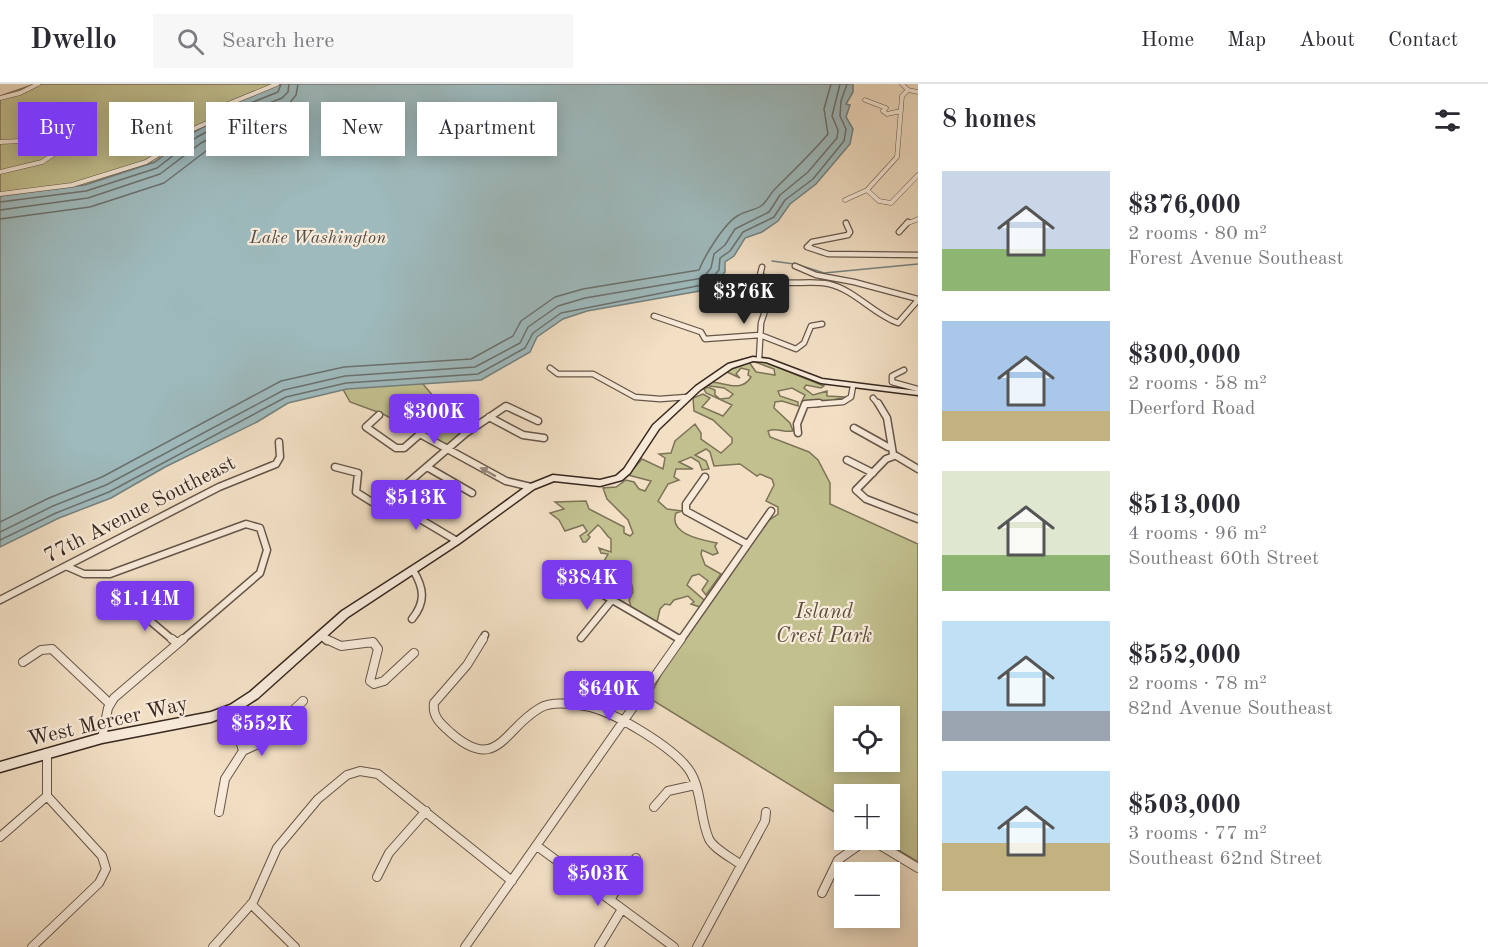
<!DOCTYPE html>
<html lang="en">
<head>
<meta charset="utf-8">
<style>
  body { margin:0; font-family:"Old Standard TT",serif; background:#f7f7f7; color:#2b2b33; height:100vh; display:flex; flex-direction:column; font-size:22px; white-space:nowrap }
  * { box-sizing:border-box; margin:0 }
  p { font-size:20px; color:#7c7c81 }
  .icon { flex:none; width:33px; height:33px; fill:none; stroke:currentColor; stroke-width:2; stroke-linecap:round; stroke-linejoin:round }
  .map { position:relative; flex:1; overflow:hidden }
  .sheet { display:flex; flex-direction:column; background:#fff; width:570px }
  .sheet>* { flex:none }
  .top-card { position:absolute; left:18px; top:18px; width:570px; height:54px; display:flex; gap:12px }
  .tools { position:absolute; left:834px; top:622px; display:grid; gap:12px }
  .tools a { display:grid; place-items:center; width:66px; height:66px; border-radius:0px; background:#fff; box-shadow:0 3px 15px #0003; font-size:30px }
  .price { position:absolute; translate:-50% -51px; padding:0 14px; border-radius:6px; background:#7c3aed; color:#fff; font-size:20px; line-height:39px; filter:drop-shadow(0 2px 3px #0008) }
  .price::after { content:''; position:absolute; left:50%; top:36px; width:18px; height:14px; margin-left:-9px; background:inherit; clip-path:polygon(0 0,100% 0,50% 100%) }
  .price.on { background:#222; color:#fff }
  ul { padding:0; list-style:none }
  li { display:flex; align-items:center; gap:18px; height:150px; padding:0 24px }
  li span { display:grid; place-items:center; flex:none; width:168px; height:120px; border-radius:0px; color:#555 }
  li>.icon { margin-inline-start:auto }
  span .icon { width:72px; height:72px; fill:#fffc; stroke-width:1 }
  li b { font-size:26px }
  h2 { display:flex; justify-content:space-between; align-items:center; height:72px; padding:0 24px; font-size:26px }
  .pill { padding:0 21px; border-radius:0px; background:#fff; box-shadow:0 3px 15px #0003; font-size:21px; line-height:54px }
  .pill.on { background:#7c3aed; color:#fff }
  header { display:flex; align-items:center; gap:36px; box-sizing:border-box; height:84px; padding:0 30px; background:#fff; border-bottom:2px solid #e1e1e2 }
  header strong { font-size:28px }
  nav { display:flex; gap:33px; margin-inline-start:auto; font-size:21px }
  .search { width:420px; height:54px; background:#f7f7f7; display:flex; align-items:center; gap:15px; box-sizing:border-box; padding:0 21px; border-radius:0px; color:#7c7c81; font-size:22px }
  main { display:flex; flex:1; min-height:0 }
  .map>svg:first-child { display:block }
</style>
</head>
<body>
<header>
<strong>Dwello</strong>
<div class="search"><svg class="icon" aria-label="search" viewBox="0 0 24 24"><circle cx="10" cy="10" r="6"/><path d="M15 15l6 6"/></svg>Search here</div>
<nav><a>Home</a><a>Map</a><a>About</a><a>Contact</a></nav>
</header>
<main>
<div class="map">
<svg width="918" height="863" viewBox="0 0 918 863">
  <rect width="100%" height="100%" fill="#f2dfc4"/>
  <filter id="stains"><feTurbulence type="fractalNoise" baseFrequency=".00333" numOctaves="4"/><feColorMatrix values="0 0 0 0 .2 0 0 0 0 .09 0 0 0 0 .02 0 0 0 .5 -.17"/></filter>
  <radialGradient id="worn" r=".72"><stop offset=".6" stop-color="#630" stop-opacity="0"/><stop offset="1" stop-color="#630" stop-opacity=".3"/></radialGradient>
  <path fill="#c2c08f" stroke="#7d7458" stroke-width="1.5" fill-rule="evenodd" d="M35 0H281L232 22 222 33 194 48 155 78 85 101 0 112V12Z
    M763 277 824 302 821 304 806 301 804 304 813 311 827 307V312L846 313 833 316 802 317 805 311 792 304 778 307 780 312 798 318V322L782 317 775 318 774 324 790 339 793 347C783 349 777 343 768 347L770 353 809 368 818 376 830 399V420L918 460V778L882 756H890V711H844V734L649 614 663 587 765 439 778 430V423L766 417 774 401 772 395 760 390 757 392 740 380 714 382 710 368 706 365 695 371 706 377 709 385 702 386 699 378 691 373 679 378 693 385H676L674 393 679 396 668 400 658 417 667 425 682 427 676 429C668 450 702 456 717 459L715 462 718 469 713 471 702 466 701 470 705 481 721 490 706 511 702 506 708 497 699 490 692 492 687 501 704 516 700 523 691 520 694 518 688 512 674 516 670 521 665 520 660 525 657 538 631 523 629 516 633 508 632 501 619 494 613 500 614 492 600 484 608 470 601 469 599 464 611 468V455C605 451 604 445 598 441L588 451 590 453 586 458H583L580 452 587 447 583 441 565 447 559 436 550 429 564 425 555 418 586 417 589 425 624 443V449L630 452 633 449 628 436 607 415 603 404 616 403 626 396 634 398 639 405 645 407 651 397 628 391 642 375 663 385 665 374 659 370 671 369 675 357 695 340 701 349V355L721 369 732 359V354L713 336 694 327 693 314 703 310 710 314 702 323 723 332 732 321 706 309 704 305 708 303 715 306V311L720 315 729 314 733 310 724 304 710 302 708 298C723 297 741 310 751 293L748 291 749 286 741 284 736 290 740 294 727 288V285L749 278 756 288 775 291 774 285 755 278ZM844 633H890V678H844Z
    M383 283 423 300 434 313 451 325 441 334 467 347 446 364 383 330 350 318 340 300Z"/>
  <path fill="#9ebabd" stroke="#75807e" stroke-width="1.5" d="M281 0H853V8L846 20 850 21 846 33 853 45 850 60 816 100 790 120 778 137 762 148 745 154 734 172 725 178V188L711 205 587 227 563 235 537 253 530 268 481 296 347 305 288 319 257 338 165 383 111 414 59 434 0 463V112L85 101 155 78 194 48 222 33 240 17Z"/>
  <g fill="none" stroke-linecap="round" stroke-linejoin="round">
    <path stroke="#6b716e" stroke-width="1.5" d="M0 118 86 107 157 84 197 53 225 38 243 22 278 8 281 0
      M0 126 88 114 160 90 201 59 229 44 247 28 282 14 288 8 289 0
      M0 135 90 123 164 99 206 67 235 51 253 35 289 20 296 11 298 0
      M0 438 49 414 102 393 281 297 344 283 471 275 513 252 521 237 555 213 583 205 699 186C705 171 725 138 739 131 746 127 755 126 761 122 767 118 770 109 776 104 794 86 811 70 828 50L824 25 831 0
      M0 448 53 422 106 401 284 306 345 292 475 283 520 259 528 243 558 222 585 214 703 194 711 184 714 170 725 161 735 145 769 128 780 111 808 88 837 54 838 46 832 32 840 0
      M0 456 56 429 109 408 286 313 346 299 478 290 525 264 533 249 561 229 707 200 719 186 720 174 730 167 743 148 774 133 785 116 813 95 844 57 846 45 840 32 841 17 847 0"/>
    <path stroke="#75807e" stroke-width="1.5" d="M772 177 794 180
      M799 181 824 189 918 180"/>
    <g stroke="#665649" stroke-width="5">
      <path id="street-far3" d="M908 6 918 8
        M0 14 20 9 38 0
        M865 16 886 24 883 27 887 30 901 27
        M0 58 43 56 57 68 42 78 0 88
        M867 106 879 117 891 119 918 91
        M0 110 72 101 146 78 180 57 189 47 209 38 223 22 277 0
        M845 116 867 106 897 73 902 12 908 6 902 0
        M906 140 918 135"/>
    </g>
    <g stroke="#665649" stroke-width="7">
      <path id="street-far2" d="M846 139 850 148 848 151 812 158 807 163 828 170 918 171
        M899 148 908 138
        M795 182 816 191 854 198 918 215
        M762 183 760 191C782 205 805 195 829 200 855 206 873 230 898 239L918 216
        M654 232 701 248 705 255 760 251 796 265 804 259 811 242 822 240
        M759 275 761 239 769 215
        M550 284 558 290H593L635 313 660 315 687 313
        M904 286 892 292V298L918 305
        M873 314 879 321
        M805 321 843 318 851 313 853 302"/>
    </g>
    <g stroke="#665649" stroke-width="9">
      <path id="street-far1" d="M878 319 887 334 893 370 918 385
        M379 331 366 343 396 364H404L420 350 506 397 531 403
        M489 333 523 351 544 354
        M854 344 888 363
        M798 349 797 340 805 320 819 319
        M894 372 886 375 856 406 866 415 918 435
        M847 376 873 389
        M335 383 358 389 356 408 380 423 466 349 506 322 538 337
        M427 383 472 409
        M705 393 686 420V427L747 460
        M407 400 455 427
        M388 416 457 457
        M68 483 84 490H110L246 440 260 444 267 466 260 489 181 557
        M566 489 681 556
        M0 516 219 403 276 380 280 373 279 358
        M129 519 174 557
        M412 535C426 518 424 504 413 486
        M321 551 327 557
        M581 554 612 516
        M482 557 485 551
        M680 557 771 427"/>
    </g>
    <g stroke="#665649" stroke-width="10">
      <path id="street" d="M172 555 177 559
        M326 555 341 562 373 558 378 565 370 597 374 600 384 597 414 569
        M483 555 467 581 434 619C432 633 441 640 451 649 498 690 504 644 540 624 552 617 571 620 585 622 612 626 677 665 691 689 702 708 700 735 709 755 714 765 732 774 741 781
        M23 578 41 566 52 565 109 619
        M231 625 243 667
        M102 654 108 624 114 614 183 555
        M654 723 668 707 695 701
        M219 728 225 695 243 667 258 660 303 617
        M0 753 47 712
        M537 762 674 863
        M377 793 389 769 426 727
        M822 809 838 776 865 757 878 760 918 784
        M610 816 636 774
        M251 820 295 863
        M32 863 99 799 106 785 102 772 47 712V669
        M213 863 253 818 277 764 318 715 347 691 360 687 378 690 512 797
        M465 863 681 555
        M599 863 622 825
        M697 863 765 737 766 728"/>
    </g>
    <g stroke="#382820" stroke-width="3">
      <path id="secondary" d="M753 273 769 275 822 295 918 307V311L821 299 766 278 753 277 732 284 700 306 659 345 630 389 622 396 600 402 554 397 534 405 460 459 348 533 258 614 238 627 211 638 102 659 0 688V678L102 649 211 628 230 621 250 608 342 527 454 455 528 401 553 391 600 396 616 392 624 385 653 341 696 302 728 280Z"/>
    </g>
    <use href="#street-far3" stroke="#f7ead9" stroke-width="4"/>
    <use href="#street-far2" stroke="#f7ead9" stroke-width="4.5"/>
    <use href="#street-far1" stroke="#f7ead9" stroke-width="6"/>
    <use href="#street" stroke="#f7ead9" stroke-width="8"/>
    <use href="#secondary" fill="#f7ead9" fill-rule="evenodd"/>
  </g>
  <defs><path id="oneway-solid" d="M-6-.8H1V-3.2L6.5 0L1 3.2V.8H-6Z" transform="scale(1.5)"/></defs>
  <use fill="#98897c" href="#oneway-solid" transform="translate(488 388) rotate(-151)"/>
  <g text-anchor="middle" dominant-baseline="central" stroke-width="4.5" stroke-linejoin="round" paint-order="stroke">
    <g font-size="18" font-style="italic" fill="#524c47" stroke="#f7ead9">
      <text x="318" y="154">Lake Washington</text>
    </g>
    <g font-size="21" fill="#382820" stroke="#f7ead9">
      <text transform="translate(140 426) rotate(-27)">77th Avenue Southeast</text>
      <text transform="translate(108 638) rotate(-13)">West Mercer Way</text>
    </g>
    <g font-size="21" font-style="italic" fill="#5a4e3c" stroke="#f7ead9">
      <text x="824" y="528">Island<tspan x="824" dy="24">Crest Park</tspan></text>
    </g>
  </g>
  <rect width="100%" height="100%" filter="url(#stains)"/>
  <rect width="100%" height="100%" fill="url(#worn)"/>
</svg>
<div class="tools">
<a><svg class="icon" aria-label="locate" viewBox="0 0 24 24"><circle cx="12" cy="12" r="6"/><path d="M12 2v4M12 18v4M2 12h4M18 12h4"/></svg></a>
<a>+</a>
<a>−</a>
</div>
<b class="price on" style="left:744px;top:241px">$376K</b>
<b class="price" style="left:434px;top:361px">$300K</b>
<b class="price" style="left:416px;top:447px">$513K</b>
<b class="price" style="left:587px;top:527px">$384K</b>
<b class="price" style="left:145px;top:548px">$1.14M</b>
<b class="price" style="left:609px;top:638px">$640K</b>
<b class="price" style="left:262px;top:673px">$552K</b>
<b class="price" style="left:598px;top:823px">$503K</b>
<div class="top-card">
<a class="pill on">Buy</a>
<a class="pill">Rent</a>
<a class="pill">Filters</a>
<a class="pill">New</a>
<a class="pill">Apartment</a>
</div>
</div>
<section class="sheet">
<h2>8 homes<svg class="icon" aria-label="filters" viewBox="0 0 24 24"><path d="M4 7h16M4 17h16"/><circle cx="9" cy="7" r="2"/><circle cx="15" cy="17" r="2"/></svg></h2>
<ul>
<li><span style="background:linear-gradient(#c9d6e8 65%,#8fb573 0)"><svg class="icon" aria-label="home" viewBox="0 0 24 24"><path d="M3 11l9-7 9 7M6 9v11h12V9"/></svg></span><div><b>$376,000</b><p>2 rooms · 80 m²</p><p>Forest Avenue Southeast</p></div></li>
<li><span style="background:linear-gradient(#a9c7e8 75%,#c2b280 0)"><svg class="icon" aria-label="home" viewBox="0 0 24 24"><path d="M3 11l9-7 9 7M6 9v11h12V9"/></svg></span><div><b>$300,000</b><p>2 rooms · 58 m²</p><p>Deerford Road</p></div></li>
<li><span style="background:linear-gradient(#dfe7d0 70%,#8fb573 0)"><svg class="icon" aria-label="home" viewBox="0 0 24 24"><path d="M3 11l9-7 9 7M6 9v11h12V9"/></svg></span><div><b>$513,000</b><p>4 rooms · 96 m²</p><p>Southeast 60th Street</p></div></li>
<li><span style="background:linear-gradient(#bfe0f5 75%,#9aa5b1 0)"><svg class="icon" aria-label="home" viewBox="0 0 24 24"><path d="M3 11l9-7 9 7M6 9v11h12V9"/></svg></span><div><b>$552,000</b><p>2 rooms · 78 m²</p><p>82nd Avenue Southeast</p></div></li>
<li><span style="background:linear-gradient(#bfe0f5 60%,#c2b280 0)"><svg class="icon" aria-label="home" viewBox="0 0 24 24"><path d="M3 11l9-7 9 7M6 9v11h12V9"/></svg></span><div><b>$503,000</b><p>3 rooms · 77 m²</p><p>Southeast 62nd Street</p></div></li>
</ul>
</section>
</main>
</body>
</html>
